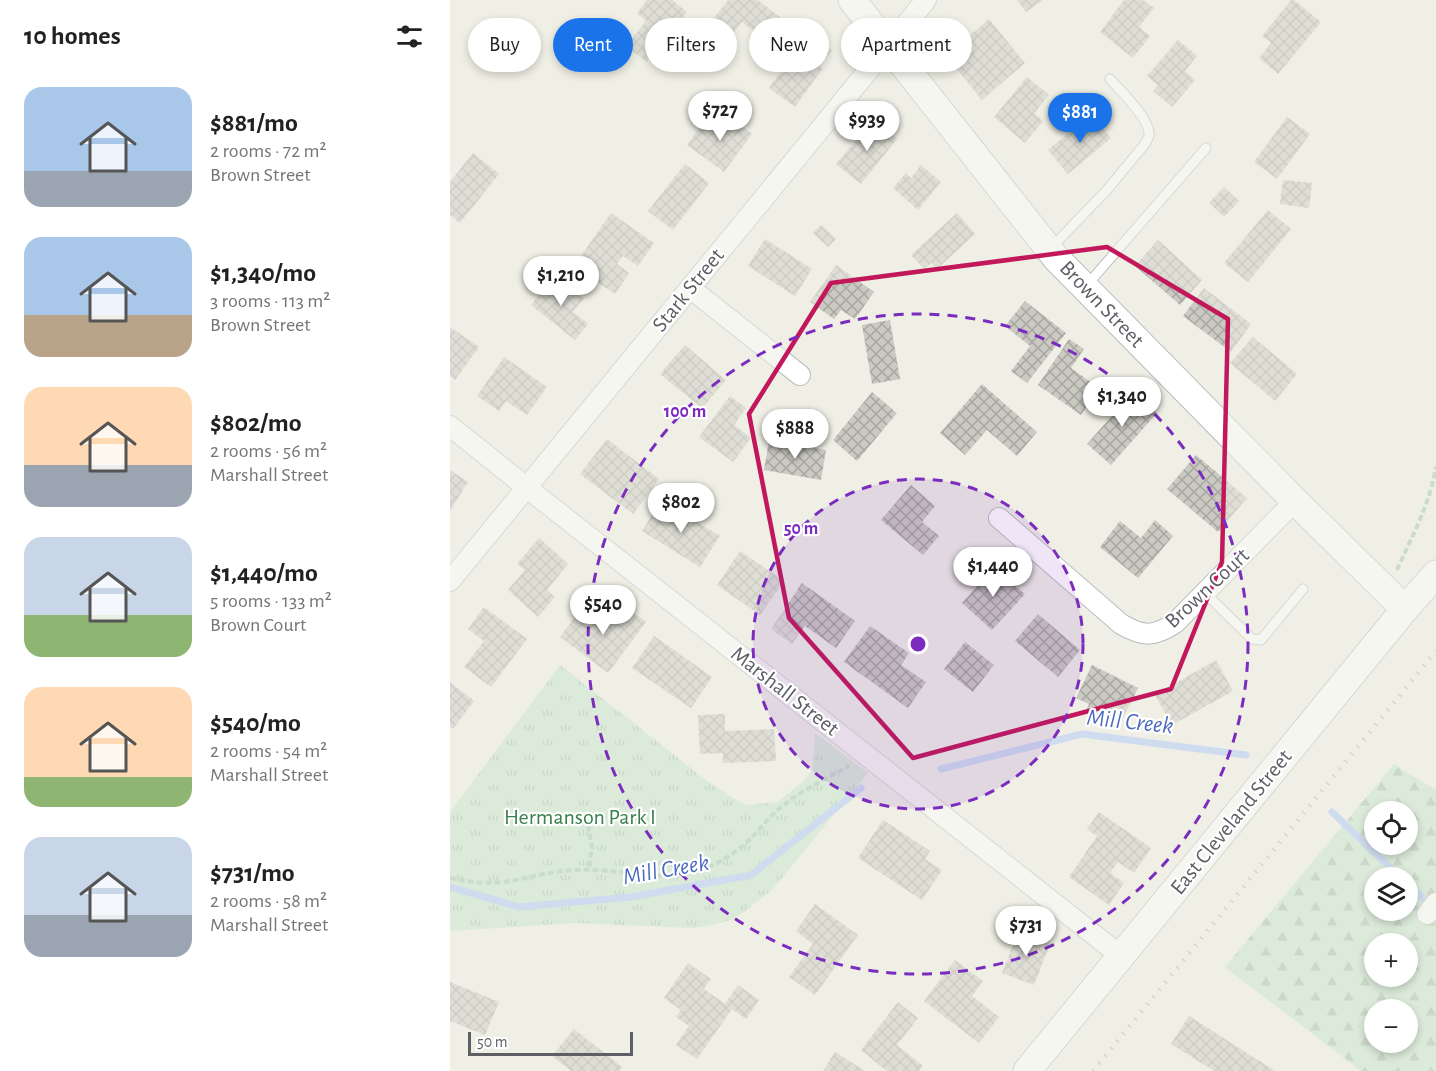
<!DOCTYPE html>
<html lang="en">
<head>
<meta charset="utf-8">
<style>
  body { margin:0; font-family:"Alegreya Sans",sans-serif; background:#f6f6f6; color:#222; height:100vh; display:flex; flex-direction:column; font-size:22px; white-space:nowrap }
  * { box-sizing:border-box; margin:0 }
  p { font-size:20px; color:#767676 }
  .icon { flex:none; width:33px; height:33px; fill:none; stroke:currentColor; stroke-width:2; stroke-linecap:round; stroke-linejoin:round }
  .map { position:relative; flex:1; overflow:hidden }
  .sheet { display:flex; flex-direction:column; background:#fff; width:450px }
  .sheet>* { flex:none }
  .guide { position:absolute; left:18px; top:18px; width:570px; height:54px; display:flex; gap:12px }
  .controls { position:absolute; left:914px; top:801px; display:grid; gap:12px }
  .controls a { display:grid; place-items:center; width:54px; height:54px; border-radius:50%; background:#fff; box-shadow:0 3px 9px #0003; font-size:30px }
  .scale { position:absolute; left:18px; bottom:15px; width:165px; box-sizing:border-box; padding-left:6px; border:3px solid #5d5f65; border-top:0; font-size:16px; line-height:21px; white-space:nowrap; color:#5d5f65; -webkit-text-stroke:4px #fff; paint-order:stroke }
  .price { position:absolute; translate:-50% -51px; padding:0 14px; border-radius:21px; background:#fff; color:#222; font-size:20px; line-height:39px; filter:drop-shadow(0 2px 3px #0008) }
  .price::after { content:''; position:absolute; left:50%; top:36px; width:18px; height:14px; margin-left:-9px; background:inherit; clip-path:polygon(0 0,100% 0,50% 100%) }
  .price.active { background:#1a73e8; color:#fff }
  ul { padding:0; list-style:none }
  li { display:flex; align-items:center; gap:18px; height:150px; padding:0 24px }
  li span { display:grid; place-items:center; flex:none; width:168px; height:120px; border-radius:18px; color:#555 }
  li>.icon { margin-inline-start:auto }
  span .icon { width:72px; height:72px; fill:#fffc; stroke-width:1 }
  li b { font-size:26px }
  h2 { display:flex; justify-content:space-between; align-items:center; height:72px; padding:0 24px; font-size:26px }
  .chip { padding:0 21px; border-radius:27px; background:#fff; box-shadow:0 3px 9px #0003; font-size:21px; line-height:54px }
  .chip.active { background:#1a73e8; color:#fff }
  main { display:flex; flex:1; min-height:0 }
  .map>svg:first-child { display:block }
</style>
</head>
<body>
<main>
<section class="sheet">
<h2>10 homes<svg class="icon" aria-label="filters" viewBox="0 0 24 24"><path d="M4 7h16M4 17h16"/><circle cx="9" cy="7" r="2"/><circle cx="15" cy="17" r="2"/></svg></h2>
<ul>
<li><span style="background:linear-gradient(#a9c7e8 70%,#9aa5b1 0)"><svg class="icon" aria-label="home" viewBox="0 0 24 24"><path d="M3 11l9-7 9 7M6 9v11h12V9"/></svg></span><div><b>$881/mo</b><p>2 rooms · 72 m²</p><p>Brown Street</p></div></li>
<li><span style="background:linear-gradient(#a9c7e8 65%,#b9a48a 0)"><svg class="icon" aria-label="home" viewBox="0 0 24 24"><path d="M3 11l9-7 9 7M6 9v11h12V9"/></svg></span><div><b>$1,340/mo</b><p>3 rooms · 113 m²</p><p>Brown Street</p></div></li>
<li><span style="background:linear-gradient(#ffd9b3 65%,#9aa5b1 0)"><svg class="icon" aria-label="home" viewBox="0 0 24 24"><path d="M3 11l9-7 9 7M6 9v11h12V9"/></svg></span><div><b>$802/mo</b><p>2 rooms · 56 m²</p><p>Marshall Street</p></div></li>
<li><span style="background:linear-gradient(#c9d6e8 65%,#8fb573 0)"><svg class="icon" aria-label="home" viewBox="0 0 24 24"><path d="M3 11l9-7 9 7M6 9v11h12V9"/></svg></span><div><b>$1,440/mo</b><p>5 rooms · 133 m²</p><p>Brown Court</p></div></li>
<li><span style="background:linear-gradient(#ffd9b3 75%,#8fb573 0)"><svg class="icon" aria-label="home" viewBox="0 0 24 24"><path d="M3 11l9-7 9 7M6 9v11h12V9"/></svg></span><div><b>$540/mo</b><p>2 rooms · 54 m²</p><p>Marshall Street</p></div></li>
<li><span style="background:linear-gradient(#c9d6e8 65%,#9aa5b1 0)"><svg class="icon" aria-label="home" viewBox="0 0 24 24"><path d="M3 11l9-7 9 7M6 9v11h12V9"/></svg></span><div><b>$731/mo</b><p>2 rooms · 58 m²</p><p>Marshall Street</p></div></li>
</ul>
</section>
<div class="map">
<svg width="986" height="1071" viewBox="0 0 986 1071">
  <defs>
    <pattern id="grass-tufts" width="24" height="20" patternUnits="userSpaceOnUse" patternTransform="scale(1.5)"><rect width="24" height="20" fill="#c3e5cb"/><path d="M3 7l-1-3M5 7V3M7 7l1-3M15 17l-1-3M17 17v-4M19 17l1-3" fill="none" stroke="#a2bda8"/></pattern>
    <pattern id="forest-firs" width="22" height="20" patternUnits="userSpaceOnUse" patternTransform="scale(1.5)"><rect width="22" height="20" fill="#c3e5cb"/><path d="M5 1l3.5 6h-7zM16 11l3.5 6h-7z" fill="#a2bda8"/></pattern>
    <pattern id="building-cross-hatch" width="8" height="8" patternUnits="userSpaceOnUse" patternTransform="scale(1.5)"><rect width="8" height="8" fill="#cac9c2"/><path d="M0 0l8 8M0 8l8-8" fill="none" stroke="#a7a6a1"/></pattern>
  </defs>
  <rect width="100%" height="100%" fill="#efefe5"/>
  <path fill="url(#grass-tufts)" d="M110 665 256 780 283 798 297 805 327 802 355 780 363 768 365 733 418 773 322 890 294 912 281 920 257 926 243 928 124 923 0 931V812Z"/>
  <path fill="url(#forest-firs)" fill-rule="evenodd" d="M944 764 986 790V1071H911L775 967ZM924 812H957V844H924ZM924 878H957V910H924ZM924 944H957V976H924ZM924 1010H957V1042H924Z"/>
  <g fill="none" stroke-linecap="round" stroke-linejoin="round">
    <path stroke="#a9c5fb" stroke-width="7" d="M491 769 632 734 796 755
      M882 812 951 878
      M957 883 981 906
      M0 887 69 907 181 897 301 875 411 788"/>
  </g>
  <path fill="url(#building-cross-hatch)" d="M197 0H222L237 12 197 62 176 46 196 21 187 13Z
    M278 0H308L332 19 316 41 292 22 280 37 261 22Z
    M567 0H593L576 12Z
    M674 0H693L704 8 689 27 700 36 683 58 650 32Z
    M841 0H844L871 22 828 74 809 58 821 43 812 36Z
    M539 19 575 63 532 100 496 56Z
    M359 33 382 50 370 66 373 68 345 107 319 88Z
    M728 40 747 56 735 71 745 80 722 107 703 91 708 85 697 76Z
    M577 77 599 95 584 113 593 121 575 143 544 117Z
    M641 114 661 138 618 174 598 150Z
    M279 117 302 134 274 172 237 145 256 118 271 129Z
    M837 117 860 134 827 179 804 162Z
    M423 120 447 139 411 184 386 164Z
    M23 153 49 174 10 223 0 215V182Z
    M235 164 259 183 223 230 198 211Z
    M471 165 491 182 468 210 443 188 456 173 461 178Z
    M833 180 862 183 859 208 830 204Z
    M774 187 789 201 774 217 759 203Z
    M818 210 841 229 798 282 774 263Z
    M161 213 204 243 188 266 173 256 167 264 179 273 165 294 124 266Z
    M507 213 525 234 487 269 481 263 474 269 461 255Z
    M371 225 386 239 378 247 363 233Z
    M315 239 362 269 345 296 298 266Z
    M708 240 752 280 730 305 685 266Z
    M386 265 424 292 405 319 391 310 384 319 360 302Z
    M105 275 134 298 123 312 138 324 125 340 81 305Z
    M754 288 801 324 781 352 733 316Z
    M575 301 616 333 577 383 561 371 580 346 555 326Z
    M440 320 450 379 422 384 412 325Z
    M0 327 29 347 5 380 0 376Z
    M803 337 847 374 825 401 780 363Z
    M619 339 634 349 621 368 649 388 631 415 588 385Z
    M235 345 276 380 252 408 210 374Z
    M54 357 97 387 77 415 56 401 49 411 27 396Z
    M532 384 587 432 567 456 537 430 515 455 490 433Z
    M422 392 447 413 407 461 383 440Z
    M683 392 707 413 661 465 637 444Z
    M280 396 296 408 284 425 301 438 283 462 249 437Z
    M157 439 209 479 183 514 130 474Z
    M319 440 376 450 371 480 314 470Z
    M746 455 797 498 768 532 717 489Z
    M0 470 18 482 0 511Z
    M461 485 485 506 472 522 489 536 473 555 431 520Z
    M211 500 270 536 250 567 192 531Z
    M705 520 723 536 688 578 650 547 670 521 691 538Z
    M89 538 118 564 97 590 105 597 88 617 58 590 75 570 67 564Z
    M290 551 334 581 310 615 267 585Z
    M544 567 575 594 542 630 512 603Z
    M352 583 405 621 386 648 355 626 342 644 321 629Z
    M173 604 196 622 158 673 110 637 133 607 157 625Z
    M34 607 77 639 41 687 14 667 34 641 18 629Z
    M588 614 630 650 608 677 565 641Z
    M420 626 459 653 451 665 476 682 458 708 394 662Z
    M204 636 262 677 241 708 182 668Z
    M515 642 544 665 523 692 494 669Z
    M766 660 783 691 722 725 705 695Z
    M642 665 688 688 671 722 652 713 648 720 635 713 639 704 626 698Z
    M0 682 24 701 3 729 0 726Z
    M275 714V731L324 729 326 761 273 763V753L250 754 248 715Z
    M649 812 701 848 684 873 668 862 660 873 674 883 659 905 619 877 647 836 637 829Z
    M433 820 480 851 475 859 492 870 472 900 408 858Z
    M365 904 408 935 365 995 339 977 363 944 346 931Z
    M569 930 601 942 584 985 552 973Z
    M505 960 533 981 522 996 549 1017 529 1043 474 1001Z
    M238 963 261 979 254 989 275 1004 288 985 309 1000 296 1019 282 1009 247 1059 226 1045 239 1026 226 1017 231 1010 214 998Z
    M0 982 49 1002 35 1035 0 1021Z
    M448 1002 468 1018 447 1045 473 1066 469 1071H437L411 1050Z
    M739 1016 825 1071H764L721 1044Z
    M124 1029 172 1067 169 1071H121L102 1056Z
    M385 1052 415 1071H373Z"/>
  <g fill="none" stroke-linecap="round" stroke-linejoin="round">
    <g stroke="#bcbdc3" stroke-width="11">
      <path id="lane" d="M601 248 656 191 695 144C696 141 699 138 699 135 701 120 670 90 660 79
        M637 285 756 148
        M755 593 802 639 811 640 853 589"/>
    </g>
    <g stroke="#bcbdc3" stroke-width="22">
      <path id="street" d="M240 288 350 375
        M0 426 76 487 671 956
        M549 518 671 624C693 637 704 637 725 623L845 501
        M0 581 476 0
        M977 914 986 903"/>
    </g>
    <g stroke="#bbbcc2" stroke-width="29">
      <path id="secondary" d="M402 0 606 258 845 501 955 609
        M577 1071 955 609 986 574"/>
    </g>
    <path stroke="#9dc5b2" stroke-width="4" stroke-dasharray="6 3" stroke-linecap="butt" d="M947 570C962 536 980 504 986 467
      M138 825 142 847 139 869
      M0 878C18 882 36 884 54 882 79 878 101 871 126 870 171 867 218 887 261 866 274 860 288 851 298 841 311 829 320 815 334 805 352 790 375 779 396 768L399 765"/>
    <use href="#lane" stroke="#fff" stroke-width="9"/>
    <use href="#street" stroke="#fff" stroke-width="20"/>
    <use href="#secondary" stroke="#fff" stroke-width="27"/>
    <path stroke="#b7b8b8" stroke-width="4.5" stroke-dasharray="1.5 8" stroke-linecap="butt" d="M643 1071 986 651"/>
  </g>
  <path d="M0 0H986V1071H0ZM657 247 778 319 772 562 721 689 463 758 339 618 299 414 381 283Z" fill="#efefe5" fill-opacity=".55" fill-rule="evenodd"/>
  <path fill="none" stroke="#c2185b" stroke-width="4.5" stroke-linejoin="round" d="M657 247 778 319 772 562 721 689 463 758 339 618 299 414 381 283Z"/>
  <circle cx="468" cy="644" r="165" fill="#7b2cbf" fill-opacity=".12"/>
  <g fill="none" stroke="#7b2cbf" stroke-width="3" stroke-dasharray="10 8">
    <circle cx="468" cy="644" r="165"/>
    <circle cx="468" cy="644" r="330"/>
  </g>
  <g text-anchor="middle" dominant-baseline="central" stroke-width="4.5" stroke-linejoin="round" paint-order="stroke">
    <g font-size="22" fill="#5d5f65" stroke="#fff">
      <text transform="translate(238 290) rotate(-51)">Stark Street</text>
      <text transform="translate(652 304) rotate(46)">Brown Street</text>
      <text transform="translate(757 588) rotate(-43)">Brown Court</text>
      <text transform="translate(335 691) rotate(38)">Marshall Street</text>
      <text transform="translate(781 822) rotate(-51)">East Cleveland Street</text>
    </g>
    <g font-size="22" fill="#39804c" stroke="#fff">
      <text x="130" y="817">Hermanson Park I</text>
    </g>
    <g font-size="24" font-style="italic" fill="#4c6abe" stroke="#fff">
      <text transform="translate(680 722) rotate(6)">Mill Creek</text>
      <text transform="translate(216 870) rotate(-10)">Mill Creek</text>
    </g>
  </g>
  <circle cx="468" cy="644" r="9" fill="#7b2cbf" stroke="#fff" stroke-width="3"/>
  <g font-size="18" text-anchor="middle" font-weight="bold" fill="#7b2cbf" stroke="#fff" stroke-width="4.5" stroke-linejoin="round" paint-order="stroke">
    <text x="235" y="417">100 m</text>
    <text x="351" y="534">50 m</text>
  </g>
</svg>
<div class="controls">
<a><svg class="icon" aria-label="locate" viewBox="0 0 24 24"><circle cx="12" cy="12" r="6"/><path d="M12 2v4M12 18v4M2 12h4M18 12h4"/></svg></a>
<a><svg class="icon" aria-label="layers" viewBox="0 0 24 24"><path d="M12 4l9 5-9 5-9-5zM3 14l9 5 9-5"/></svg></a>
<a>+</a>
<a>−</a>
</div>
<div class="scale">50 m</div>
<b class="price" style="left:270px;top:142px">$727</b>
<b class="price active" style="left:630px;top:144px">$881</b>
<b class="price" style="left:417px;top:152px">$939</b>
<b class="price" style="left:111px;top:307px">$1,210</b>
<b class="price" style="left:672px;top:428px">$1,340</b>
<b class="price" style="left:345px;top:460px">$888</b>
<b class="price" style="left:231px;top:534px">$802</b>
<b class="price" style="left:543px;top:598px">$1,440</b>
<b class="price" style="left:153px;top:636px">$540</b>
<b class="price" style="left:576px;top:957px">$731</b>
<div class="guide">
<a class="chip">Buy</a>
<a class="chip active">Rent</a>
<a class="chip">Filters</a>
<a class="chip">New</a>
<a class="chip">Apartment</a>
</div>
</div>
</main>
</body>
</html>
